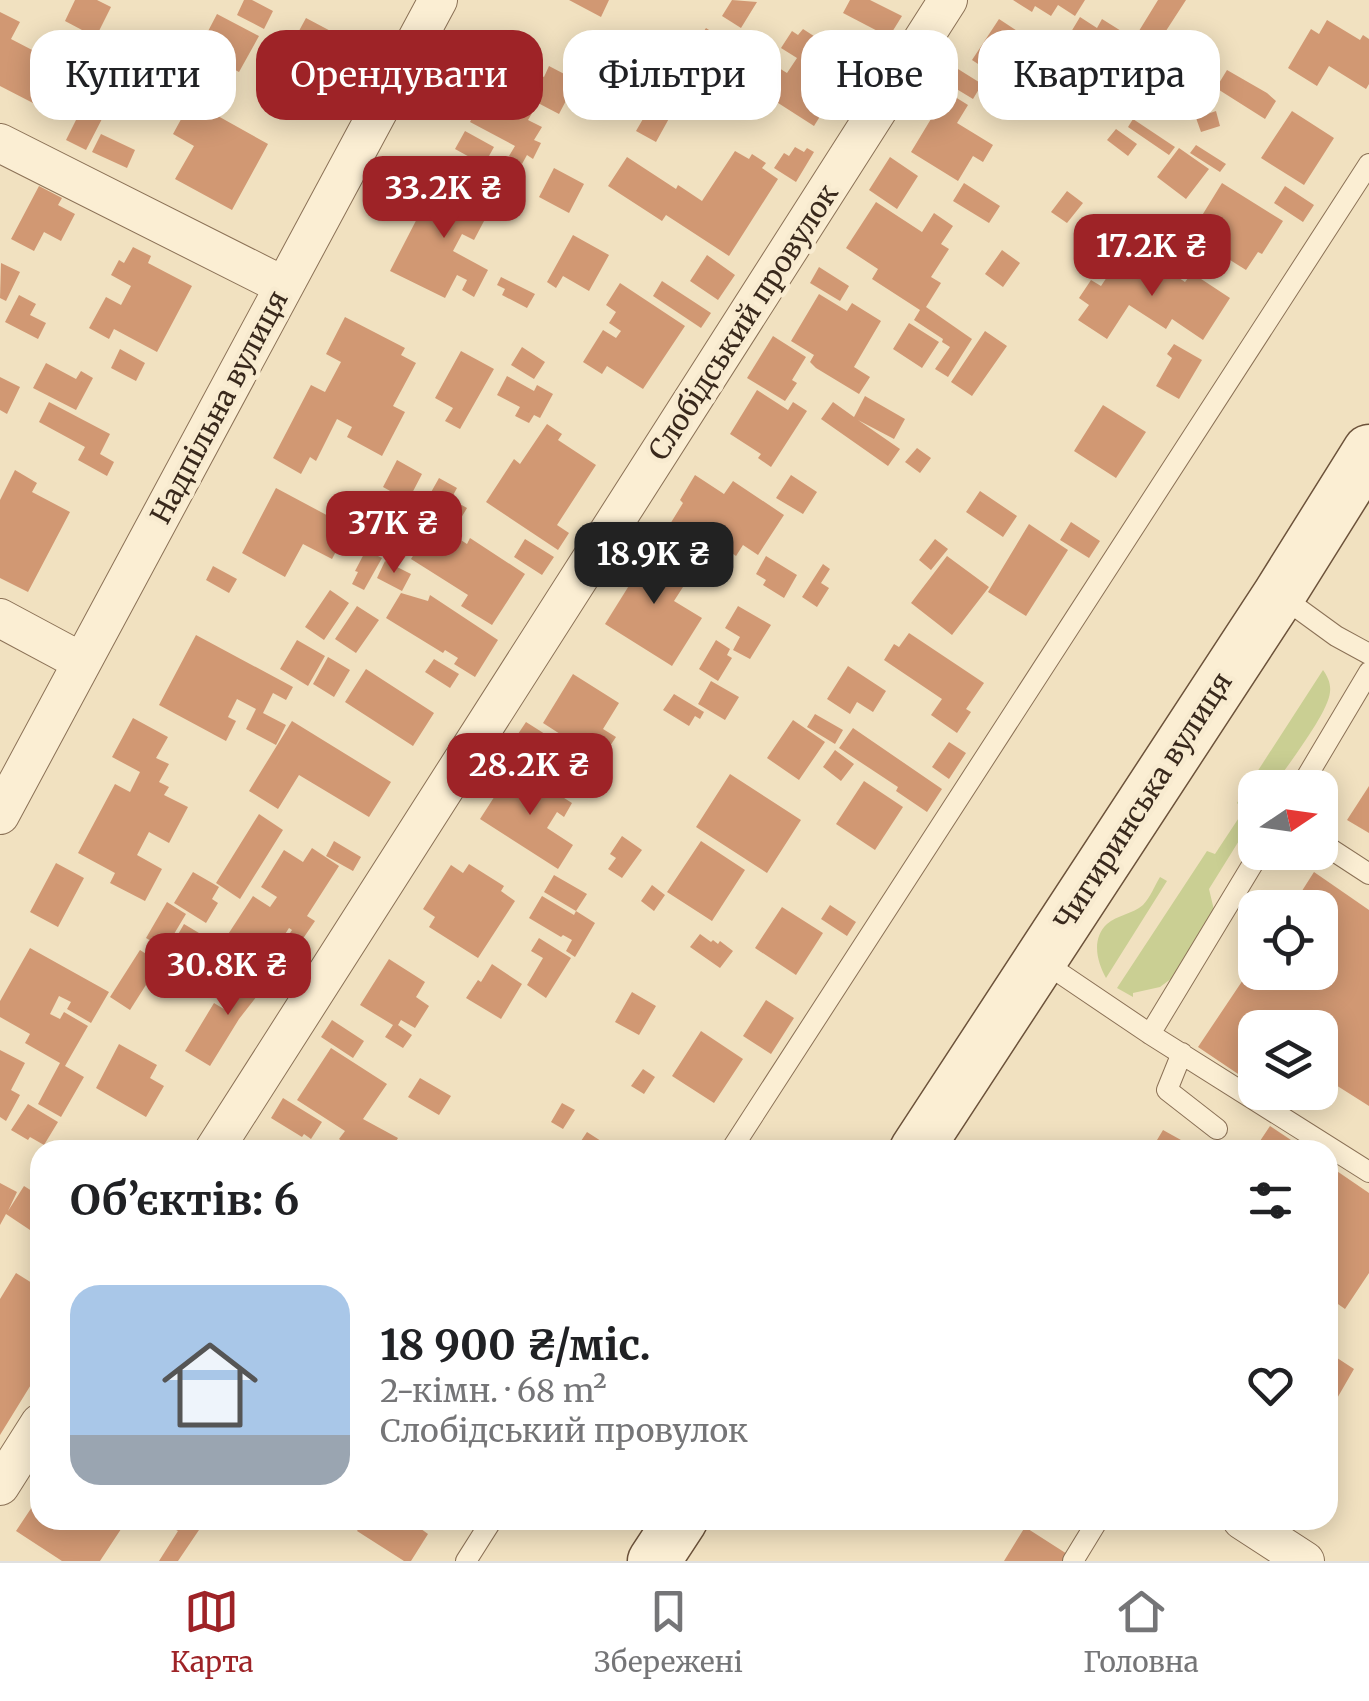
<!DOCTYPE html>
<html lang="uk">
<head>
<meta charset="utf-8">
<style>
  body { margin:0; font-family:Merriweather,serif; background:#f6f6f6; color:#202124; height:100vh; display:flex; flex-direction:column; font-size:38px; white-space:nowrap }
  * { box-sizing:border-box; margin:0 }
  p { font-size:32px; color:#757577 }
  .icon { flex:none; width:55px; height:55px; fill:none; stroke:currentColor; stroke-width:2; stroke-linecap:round; stroke-linejoin:round }
  .map { position:relative; flex:1; overflow:hidden }
  .details { position:absolute; left:30px; top:1140px; width:1308px; height:390px; display:flex; flex-direction:column; background:#fff; border-radius:30px; box-shadow:0 5px 25px #0003 }
  .details>* { flex:none }
  .guide { position:absolute; left:30px; top:30px; width:1310px; height:90px; display:flex; gap:20px }
  .needle { width:65px; rotate:77deg }
  .tools { position:absolute; left:1238px; top:770px; display:grid; gap:20px }
  .tools a { display:grid; place-items:center; width:100px; height:100px; border-radius:20px; background:#fff; box-shadow:0 5px 25px #0003; font-size:50px }
  .price { position:absolute; translate:-50% -85px; padding:0 22px; border-radius:20px; background:#9e2327; color:#fff; font-size:32px; line-height:65px; filter:drop-shadow(0 2px 5px #0008) }
  .price::after { content:''; position:absolute; left:50%; top:60px; width:30px; height:22px; margin-left:-15px; background:inherit; clip-path:polygon(0 0,100% 0,50% 100%) }
  .price.active { background:#222; color:#fff }
  ul { padding:0; list-style:none }
  li { display:flex; align-items:center; gap:30px; height:250px; padding:0 40px }
  li+li { border-top:2px solid #e0e0e0 }
  li span { display:grid; place-items:center; flex:none; width:280px; height:200px; border-radius:30px; color:#555 }
  li>.icon { margin-inline-start:auto }
  span .icon { width:120px; height:120px; fill:#fffc; stroke-width:1 }
  li b { font-size:42px }
  h2 { display:flex; justify-content:space-between; align-items:center; height:120px; padding:0 40px; font-size:42px }
  .pill { padding:0 35px; border-radius:30px; background:#fff; box-shadow:0 5px 25px #0003; font-size:35px; line-height:90px }
  .pill.active { background:#9e2327; color:#fff }
  .dock { display:flex; justify-content:space-around; align-items:center; height:140px; border-top:2px solid #e0e0e0; background:#fff; font-size:28px; color:#757577 }
  .dock a { display:grid; justify-items:center; gap:5px }
  .dock .active { color:#9e2327 }
  .map>svg:first-child { display:block }
</style>
</head>
<body>
<div class="map">
<svg width="1369" height="1561" viewBox="0 0 1369 1561">
  <rect width="100%" height="100%" fill="#f1e1c0"/>
  <path fill="#cacf93" d="M1323 670C1328 677 1331 684 1330 692 1328 714 1286 767 1273 787L1255 788V815L1209 889 1214 910 1172 978 1160 987 1133 993V997L1117 988 1207 851 1215 854 1244 810 1237 803Z
    M1160 877 1167 881 1106 978C1097 962 1091 939 1107 924 1117 915 1133 914 1143 905 1150 898 1155 885 1160 877Z"/>
  <path fill="#d19873" d="M75 0H97L111 7 92 45 78 38 82 30 65 21Z
    M244 0H252L273 11 264 29 237 15Z
    M569 0H609L601 17Z
    M732 0 757 2 741 28 722 16Z
    M850 0H870L902 16 889 37 843 13Z
    M1013 0H1085L1075 16 1058 5 1051 16 1035 6 1032 12Z
    M1158 0H1186L1138 74 1071 32 1080 17 1097 28 1102 19 1134 39Z
    M0 12 20 22 11 39 86 78 64 119 0 86Z
    M217 14 259 36 239 72 222 63 228 50 205 37Z
    M306 18 340 36 329 58 294 40Z
    M999 19 1046 50 1019 91 972 60Z
    M1327 20 1360 40 1363 35 1369 39V84L1366 89 1329 66 1317 86 1288 68 1311 29 1319 34Z
    M706 28 735 47 704 95 669 72 680 55 692 63 698 54 692 49Z
    M803 29 854 62 814 126 775 101 772 106 753 93 760 80 755 76 766 60 787 73 797 58 781 48 792 31 798 35Z
    M1087 46 1112 61 1100 81 1075 66Z
    M505 56 544 77 549 66 570 77 564 88 571 91 559 114 538 103 528 120 542 127 534 140 541 143 533 159 527 155 522 164 509 156 515 146 470 122Z
    M950 64 982 84 973 99 940 79Z
    M1227 70 1267 93 1276 101 1265 119 1216 88Z
    M936 85 968 105 957 123 993 145 983 162 973 156 958 181 911 152 934 114 922 107Z
    M283 87 308 100 299 116 275 103Z
    M658 93 677 104 656 142 636 131Z
    M191 101 268 144 232 210 175 179 194 146 173 134Z
    M83 106 103 117 86 150 66 140Z
    M1216 111 1220 126 1201 132 1196 118Z
    M1292 111 1334 138 1304 185 1261 158Z
    M1133 119 1175 147 1169 155 1128 127Z
    M1116 129 1137 144 1128 156 1107 140Z
    M465 131 494 147 484 165 455 149Z
    M101 134 135 150 127 168 92 152Z
    M1196 145 1226 164 1220 172 1190 153Z
    M795 147 804 152 807 148 814 152 796 182 774 168 784 153 789 156Z
    M1179 148 1209 169 1186 199 1157 177Z
    M735 151 749 159 752 154 766 163 762 168 778 179 729 256 666 215 662 221 608 186 627 157 676 189 678 185 702 201Z
    M890 157 918 176 897 209 869 190Z
    M501 160 516 168 509 182 493 173Z
    M554 168 584 184 569 213 539 197Z
    M439 176 493 204 474 240 462 234 453 251 488 270 474 297 462 290 467 280 457 275 445 298 390 271Z
    M964 183 1000 206 989 223 953 201Z
    M1222 183 1283 221 1262 254 1258 252 1246 270 1190 235Z
    M39 186 62 198 58 205 75 214 61 241 44 232 34 251 11 239Z
    M1285 186 1314 205 1303 222 1274 203Z
    M1067 191 1083 203 1067 223 1051 212Z
    M876 202 922 232 934 213 953 226 941 244 949 249 931 277 941 283 926 307 972 339 948 377 935 369 950 347 942 342 943 339 914 320 920 310 872 279 878 269 846 248Z
    M573 235 609 255 589 291 563 276 556 288 547 282Z
    M133 247 151 256 148 263 192 286 157 352 114 329 109 339 89 328 106 297 121 305 131 286 111 275 119 260 124 263Z
    M1002 250 1020 263 1003 287 985 274Z
    M1139 251 1185 282 1192 273 1230 298 1203 340 1172 319 1166 329 1129 305 1107 339 1078 320 1089 305 1079 298 1091 280 1101 286 1113 268 1124 274Z
    M707 255 735 275 718 300 690 281Z
    M1 263 20 272 6 301 0 298Z
    M819 267 849 286 840 301 810 283Z
    M501 277 535 294 527 308 502 295 505 289 497 285Z
    M662 281 711 313 701 328 653 296Z
    M620 283 685 326 643 389 607 366 602 374 583 362 603 330 616 338 621 331 609 323 616 312 606 305Z
    M819 294 847 311 852 303 881 321 854 367 870 377 859 394 816 368 810 362 814 355 791 341Z
    M19 295 36 304 30 315 46 323 38 339 5 322Z
    M345 317 405 348 401 355 416 363 393 406 405 412 382 456 347 437 352 427 337 419 316 461 310 457 301 474 273 458 311 385 325 392 341 362 326 354Z
    M909 323 939 342 922 368 893 349Z
    M985 331 1007 346 972 396 951 382Z
    M773 336 806 357 792 380 797 383 785 401 747 378Z
    M1174 344 1202 360 1179 399 1156 386 1172 358 1167 354Z
    M522 347 545 362 534 379 511 365Z
    M120 349 145 363 136 381 111 368Z
    M461 351 494 369 460 429 445 421 453 408 435 398Z
    M46 363 76 379 81 371 93 378 76 410 33 388Z
    M507 376 534 391 537 385 553 394 540 418 534 415 529 423 515 416 520 407 497 395Z
    M0 377 20 387 7 414 0 410Z
    M757 390 788 410 793 402 807 411 771 467 758 458 761 454 730 434Z
    M865 396 905 419 894 439 858 420 900 449 888 466 821 419 833 402 854 417Z
    M49 402 110 434 100 454 114 462 107 476 78 460 85 447 39 422Z
    M1103 405 1146 432 1116 478 1074 451Z
    M547 424 562 434 558 440 596 465 557 525 569 533 558 550 486 502 514 459 520 464Z
    M917 448 931 458 920 473 905 462Z
    M397 460 422 474 408 501 383 487Z
    M15 470 37 483 32 492 70 512 28 592 0 578V500Z
    M695 475 724 494 733 481 784 515 758 555 743 545 736 556 725 548 711 570 695 560 701 551 667 529 683 503 680 500Z
    M791 475 817 492 803 514 776 498Z
    M439 478 457 488 451 499 467 508 458 523 425 503Z
    M276 488 349 527 332 559 303 544 285 577 242 553Z
    M980 491 1017 516 1003 537 966 512Z
    M376 495 401 509 381 545 350 528 360 509 367 513Z
    M1071 522 1100 541 1089 558 1060 540Z
    M1029 524 1068 550 1026 616 988 592Z
    M445 530 467 544 470 538 525 574 492 625 461 606 468 595 411 559 425 536 437 544Z
    M525 539 554 557 542 575 514 557Z
    M935 539 948 549 931 570 919 560Z
    M640 544 690 576 674 601 702 618 672 666 605 624 635 576 624 569Z
    M366 550 382 558 364 590 352 584 358 572 355 571Z
    M766 556 797 575 784 598 763 585 766 580 756 574Z
    M947 556 989 587 952 635 911 603Z
    M385 561 411 574 402 591 377 578Z
    M823 564 830 569 821 583 829 588 817 607 802 597Z
    M213 566 237 579 229 593 206 580Z
    M330 590 349 603 324 640 305 627Z
    M401 593 428 601 430 595 498 640 475 677 454 664 458 658 445 650 443 653 386 618Z
    M357 606 379 620 356 653 335 639Z
    M738 606 771 625 750 659 733 650 740 637 725 628Z
    M909 633 984 683 966 709 971 712 957 733 931 715 942 699 884 660 894 644 899 647Z
    M196 635 293 687 286 700 273 693 263 713 286 725 276 745 246 729 256 709 237 699 228 717 236 721 226 741 159 705Z
    M297 640 325 656 308 686 280 669Z
    M716 640 730 649 727 655 732 658 718 681 699 669Z
    M328 657 350 670 334 697 313 684Z
    M434 659 459 674 450 688 425 672Z
    M848 666 886 691 873 712 857 702 850 714 827 699Z
    M366 669 434 713 413 746 345 702Z
    M573 674 619 703 603 729 616 737 606 752 593 744 588 752 543 723Z
    M711 681 739 697 725 720 698 704Z
    M674 694 704 712 700 719 695 716 689 726 663 710Z
    M815 714 843 730 835 744 807 727Z
    M133 718 168 737 156 758 169 764 159 782 169 787 164 795 188 807 169 843 149 832 137 855 162 869 145 901 110 883 115 873 78 853 115 784 130 792 140 772 112 757Z
    M793 720 825 742 799 780 767 758Z
    M292 721 391 782 369 817 299 775 278 809 249 791Z
    M526 722 556 741 534 775 504 755Z
    M853 728 942 789 927 812 896 791 898 787 839 748Z
    M949 742 966 753 949 779 932 767Z
    M835 750 854 764 841 781 823 767Z
    M509 774 527 786 534 775 544 782 542 784 572 803 564 817 557 812 547 828 573 845 558 869 480 819Z
    M730 774 801 820 767 873 696 827Z
    M864 781 903 807 875 850 836 824Z
    M1369 786V833L1347 820Z
    M259 814 283 830 240 899 216 883Z
    M622 836 642 850 622 878 608 869 616 858 610 854Z
    M334 841 361 857 353 871 326 856Z
    M701 841 745 870 712 921 667 892Z
    M312 848 339 866 307 916 315 921 300 943 288 936 292 930 289 928 265 965 225 939 253 896 270 907 277 897 261 887 284 850 303 862Z
    M56 863 84 878 58 927 30 912Z
    M469 864 504 886 501 891 515 901 478 958 429 927 435 917 423 909 451 865 463 873Z
    M193 872 219 887 212 899 218 903 206 923 174 903Z
    M1314 872 1369 910V1106L1320 1075V1028H1255V1081L1253 1084 1198 1047 1255 962V972H1320V908H1291Z
    M554 875 587 894 576 911 544 892Z
    M652 885 665 895 654 911 641 901Z
    M542 896 574 915 576 911 595 923 575 957 566 951 572 940 563 935 561 937 529 918Z
    M167 902 186 914 165 949 146 938Z
    M830 905 856 922 847 936 821 919Z
    M782 907 823 933 796 975 755 948Z
    M184 924 204 936 188 962 169 950Z
    M700 934 711 942 713 940 718 944 720 941 733 951 720 968 690 947Z
    M539 938 571 958 546 998 527 985 543 958 531 951Z
    M30 948 109 992 91 1023 67 1009 71 1002 59 996 50 1014 60 1019 64 1012 88 1026 65 1066 84 1077 61 1117 38 1104 60 1063 25 1043 30 1034 0 1017V1001Z
    M140 950 160 963 130 1010 110 997Z
    M389 959 425 982 416 997 429 1006 415 1028 401 1020 398 1025 412 1035 403 1048 385 1037 393 1025 360 1005Z
    M492 964 522 984 501 1019 466 998 478 980 481 982Z
    M257 967 281 980 271 997 260 992 239 1019 210 1066 185 1051 214 1003 227 1011 248 985Z
    M632 992 656 1006 639 1035 615 1022Z
    M766 1000 794 1018 771 1054 743 1036Z
    M332 1020 364 1041 353 1058 321 1037Z
    M701 1031 743 1059 714 1103 672 1076Z
    M119 1044 157 1065 150 1078 164 1086 146 1117 96 1088Z
    M331 1048 387 1084 363 1119 398 1138 391 1150 374 1141 369 1150H355L339 1139 345 1131 297 1100Z
    M0 1050 25 1063 11 1090 20 1095 6 1121 0 1117Z
    M643 1069 655 1077 644 1094 631 1086Z
    M420 1078 451 1096 439 1115 408 1097Z
    M283 1098 322 1122 311 1139 304 1134 302 1137 271 1118Z
    M562 1103 575 1110 563 1129 551 1122Z
    M28 1104 58 1122 44 1145 30 1137 28 1140 11 1130Z
    M1270 1126 1306 1150H1254Z
    M1163 1130 1199 1150H1151Z
    M587 1132 615 1150H575Z
    M1328 1165 1369 1193V1273L1345 1309 1328 1297Z
    M0 1183 17 1192 8 1211 24 1186 40 1196V1221L33 1232 6 1214 0 1225Z
    M16 1273 40 1288V1370L0 1435V1299Z
    M1328 1352 1354 1369 1328 1414Z
    M40 1495V1520H127L100 1561H62L16 1531Z
    M164 1520H190L201 1527 178 1561H159L178 1531 163 1523Z
    M365 1520H421L417 1526 428 1534 411 1561H404L357 1531Z
    M1025 1527 1078 1561H1004Z"/>
  <g fill="none" stroke-linecap="round" stroke-linejoin="round">
    <g stroke="#8b7156" stroke-width="22">
      <path id="lane" d="M1281 596 1336 636 1369 654
        M1300 788 1369 672
        M1320 842 1369 874
        M1042 961 1150 1034 1369 1172
        M1150 1034 1260 852
        M1182 1053 1167 1090 1217 1129
        M731 1150 1369 164
        M466 1561 492 1520
        M1073 1561 1098 1520"/>
    </g>
    <g stroke="#8b7156" stroke-width="40">
      <path id="street" d="M0 143 284 286
        M0 618 82 662
        M0 815 438 0
        M214 1150 948 0
        M0 1486 40 1423
        M1242 1520 1305 1561"/>
    </g>
    <g stroke="#6c523a" stroke-width="55">
      <path id="secondary" d="M916 1150 1279 595 1369 451
        M654 1561 681 1520"/>
    </g>
    <use href="#lane" stroke="#fbeed3" stroke-width="20"/>
    <use href="#street" stroke="#fbeed3" stroke-width="38"/>
    <use href="#secondary" stroke="#fbeed3" stroke-width="52"/>
  </g>
  <g text-anchor="middle" dominant-baseline="central" stroke-width="9" stroke-linejoin="round" paint-order="stroke">
    <g font-size="28" fill="#39291c" stroke="#f8ebd0">
      <text transform="translate(743 322) rotate(-57)">Слобідський провулок</text>
      <text transform="translate(219 407) rotate(-62)">Надпільна вулиця</text>
      <text transform="translate(1143 801) rotate(-57)">Чигиринська вулиця</text>
    </g>
  </g>
</svg>
<div class="tools">
<a><svg class="needle" viewBox="-14 -14 28 28"><path d="M0-13l5 13h-10z" fill="#e53935"/><path d="M0 13l5-13h-10z" fill="#757577"/></svg></a>
<a><svg class="icon" aria-label="locate" viewBox="0 0 24 24"><circle cx="12" cy="12" r="6"/><path d="M12 2v4M12 18v4M2 12h4M18 12h4"/></svg></a>
<a><svg class="icon" aria-label="layers" viewBox="0 0 24 24"><path d="M12 4l9 5-9 5-9-5zM3 14l9 5 9-5"/></svg></a>
</div>
<b class="price" style="left:444px;top:241px">33.2K ₴</b>
<b class="price" style="left:1152px;top:299px">17.2K ₴</b>
<b class="price" style="left:394px;top:576px">37K ₴</b>
<b class="price active" style="left:654px;top:607px">18.9K ₴</b>
<b class="price" style="left:530px;top:818px">28.2K ₴</b>
<b class="price" style="left:228px;top:1018px">30.8K ₴</b>
<div class="guide">
<a class="pill">Купити</a>
<a class="pill active">Орендувати</a>
<a class="pill">Фільтри</a>
<a class="pill">Нове</a>
<a class="pill">Квартира</a>
</div>
<section class="details">
<h2>Об’єктів: 6<svg class="icon" aria-label="filters" viewBox="0 0 24 24"><path d="M4 7h16M4 17h16"/><circle cx="9" cy="7" r="2"/><circle cx="15" cy="17" r="2"/></svg></h2>
<ul>
<li><span style="background:linear-gradient(#a9c7e8 75%,#9aa5b1 0)"><svg class="icon" aria-label="home" viewBox="0 0 24 24"><path d="M3 11l9-7 9 7M6 9v11h12V9"/></svg></span><div><b>18 900 ₴/міс.</b><p>2-кімн. · 68 m²</p><p>Слобідський провулок</p></div><svg class="icon" aria-label="heart" viewBox="0 0 24 24"><path d="M12 20l-8-8c-3-5 5-10 8-4 3-6 11-1 8 4z"/></svg></li>
</ul>
</section>
</div>
<nav class="dock">
<a class="active"><svg class="icon" aria-label="map" viewBox="0 0 24 24"><path d="M3 6l6-2 6 2 6-2v14l-6 2-6-2-6 2zM9 4v14M15 6v14"/></svg>Карта</a>
<a><svg class="icon" aria-label="saved" viewBox="0 0 24 24"><path d="M7 4h10v16l-5-4-5 4z"/></svg>Збережені</a>
<a><svg class="icon" aria-label="home" viewBox="0 0 24 24"><path d="M3 11l9-7 9 7M6 9v11h12V9"/></svg>Головна</a>
</nav>
</body>
</html>
